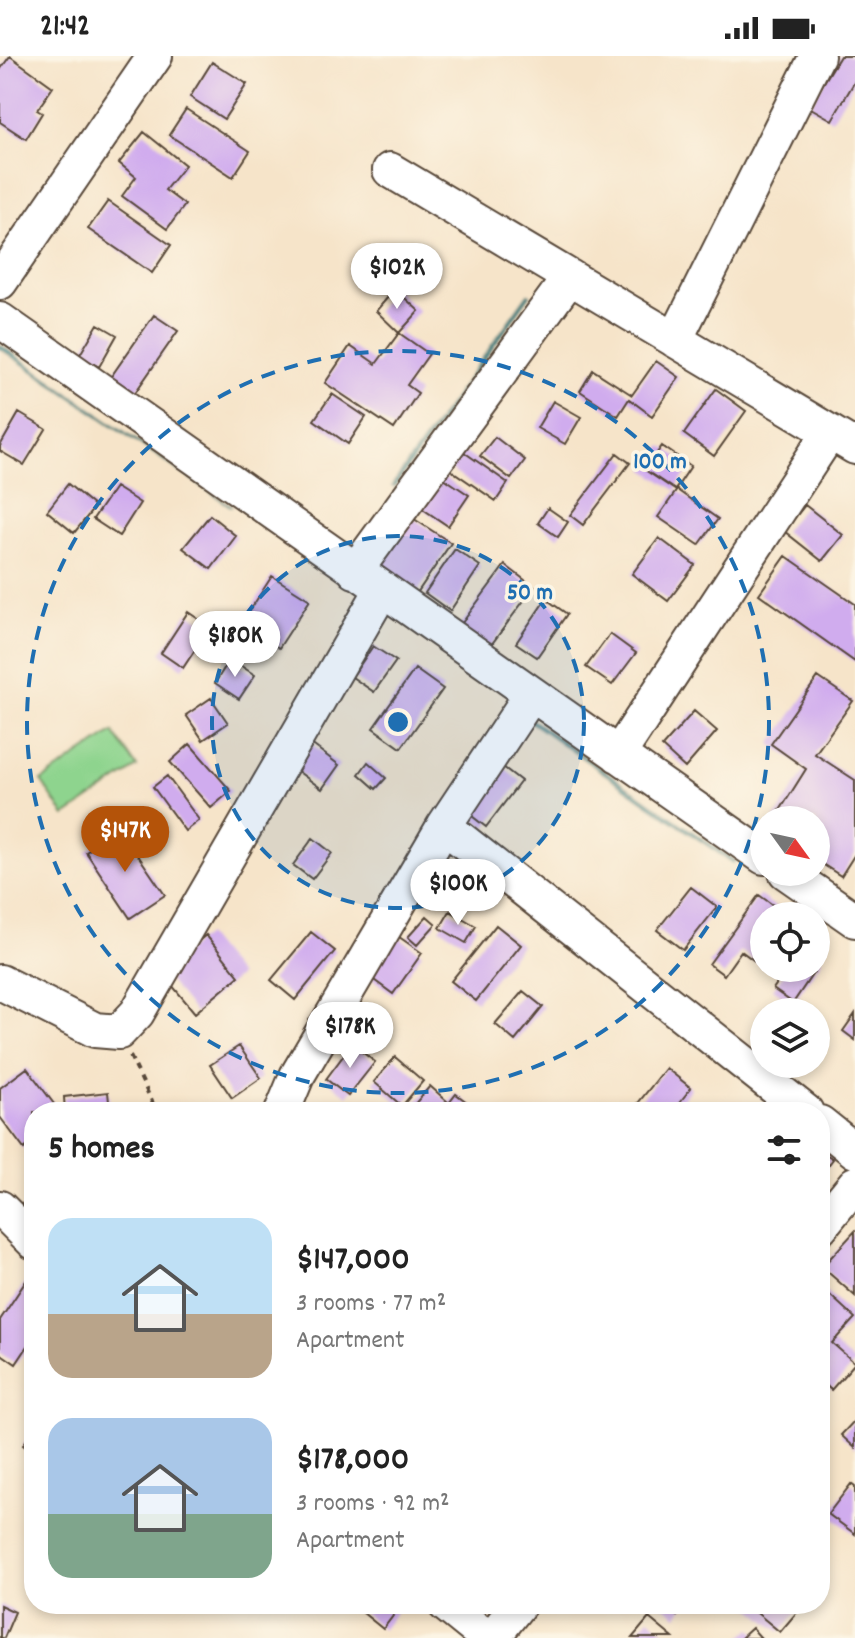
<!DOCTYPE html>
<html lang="en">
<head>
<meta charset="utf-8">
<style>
  body { margin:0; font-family:Dekko,sans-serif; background:#f6f6f6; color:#222; height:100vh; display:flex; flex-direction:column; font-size:30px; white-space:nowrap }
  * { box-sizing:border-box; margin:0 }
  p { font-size:26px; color:#767676 }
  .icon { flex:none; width:44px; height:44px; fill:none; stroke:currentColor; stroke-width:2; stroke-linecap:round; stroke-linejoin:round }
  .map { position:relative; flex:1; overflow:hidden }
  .side { position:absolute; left:24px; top:1046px; width:806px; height:512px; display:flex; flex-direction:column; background:#fff; border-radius:32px; box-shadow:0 4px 12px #0003 }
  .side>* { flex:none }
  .needle { width:52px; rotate:123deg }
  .fabs { position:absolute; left:750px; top:750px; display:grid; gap:16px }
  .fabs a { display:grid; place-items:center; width:80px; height:80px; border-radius:50%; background:#fff; box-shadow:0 4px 12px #0003; font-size:40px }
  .price { position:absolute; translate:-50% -68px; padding:0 18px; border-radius:28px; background:#fff; color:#222; font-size:26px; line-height:52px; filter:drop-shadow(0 2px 4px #0008) }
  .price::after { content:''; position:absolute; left:50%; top:48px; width:24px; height:18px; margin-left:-12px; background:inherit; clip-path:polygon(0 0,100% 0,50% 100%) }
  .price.current { background:#b45309; color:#fff }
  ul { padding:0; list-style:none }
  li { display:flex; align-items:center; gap:24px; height:200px; padding:0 24px }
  li span { display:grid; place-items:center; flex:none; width:224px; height:160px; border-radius:24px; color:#555 }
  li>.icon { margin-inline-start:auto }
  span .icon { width:96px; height:96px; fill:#fffc; stroke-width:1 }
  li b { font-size:34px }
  h2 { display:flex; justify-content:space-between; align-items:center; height:96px; padding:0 24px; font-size:34px }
  .status { display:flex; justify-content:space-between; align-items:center; height:56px; padding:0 40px; background:#fff; direction:ltr }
  .status svg { height:22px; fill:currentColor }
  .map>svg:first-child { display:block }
</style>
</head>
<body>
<div class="status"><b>21:42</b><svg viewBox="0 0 49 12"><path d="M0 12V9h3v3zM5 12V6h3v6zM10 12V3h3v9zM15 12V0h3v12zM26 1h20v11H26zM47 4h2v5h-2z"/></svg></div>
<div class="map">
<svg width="855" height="1582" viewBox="0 0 855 1582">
  <rect width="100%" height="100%" fill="#fcf5e5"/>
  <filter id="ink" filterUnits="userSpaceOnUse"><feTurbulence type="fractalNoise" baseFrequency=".0125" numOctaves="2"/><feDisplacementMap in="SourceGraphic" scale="16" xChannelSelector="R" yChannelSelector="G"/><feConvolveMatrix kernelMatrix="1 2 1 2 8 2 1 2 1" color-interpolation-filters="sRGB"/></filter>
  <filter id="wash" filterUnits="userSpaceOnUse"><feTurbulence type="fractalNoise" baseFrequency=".006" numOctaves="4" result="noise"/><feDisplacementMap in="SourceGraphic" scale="32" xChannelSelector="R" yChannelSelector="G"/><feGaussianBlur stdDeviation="1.8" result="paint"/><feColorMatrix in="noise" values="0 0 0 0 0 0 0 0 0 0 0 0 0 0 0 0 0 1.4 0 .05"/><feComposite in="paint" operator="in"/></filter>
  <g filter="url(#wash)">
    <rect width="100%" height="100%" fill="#f6e4c9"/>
    <path fill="#8ed48e" stroke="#647f56" stroke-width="2" d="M113 676 137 711 65 760 41 725Z"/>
    <path fill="#57c4cc" stroke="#497775" stroke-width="2" d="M528 238 530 239 394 431 392 430Z
      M0 289 232 451 0 292Z
      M526 660 734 805 733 807 525 662Z"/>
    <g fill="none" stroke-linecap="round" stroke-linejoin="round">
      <path stroke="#57c4cc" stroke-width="7" d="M765 1056 768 1049"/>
    </g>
    <g id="blocks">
      <path fill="#d0acee" d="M10 0 53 31 37 54 42 57 26 83 0 66V14Z
        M840 0H855V25L832 64 809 51Z
        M212 6 247 28 224 63 190 41Z
        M186 53 250 95 233 121 169 79Z
        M144 76 185 109 165 134 185 149 167 173 122 140 136 121 119 107Z
        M108 145 171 189 152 217 88 173Z
        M395 233 419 255 399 277 376 255Z
        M154 259 178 275 132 341 108 325Z
        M98 268 117 279 99 311 79 300Z
        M399 277 429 298 407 329 418 337 394 373 325 327 350 290 376 308Z
        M656 305 679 321 652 360 629 343 618 360 580 335 593 314 632 339Z
        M716 333 746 355 714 400 684 378Z
        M332 338 366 361 348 388 314 364Z
        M553 345 581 361 565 388 537 372Z
        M19 357 46 373 24 409 0 395V390Z
        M495 381 525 404 511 423 480 400Z
        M662 390 691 410 675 434 645 414Z
        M461 394 508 427 496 445 448 412Z
        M617 397 630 407 583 469 570 459Z
        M438 418 469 439 448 470 417 449Z
        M68 428 95 451 74 477 47 455Z
        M115 431 140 447 119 480 93 463Z
        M677 434 718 463 699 489 658 461Z
        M805 449 843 479 822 505 784 475Z
        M548 452 568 466 558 481 538 467Z
        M210 459 236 480 211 513 183 492Z
        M408 459 451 487 417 537 375 509Z
        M659 482 695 509 668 545 632 518Z
        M455 493 480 510 450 555 425 537Z
        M786 500 855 548V606L759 538Z
        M505 509 534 531 488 593 459 571Z
        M272 520 310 544 279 592 241 568Z
        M546 543 567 558 537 601 516 587Z
        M188 556 210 571 183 612 161 597Z
        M610 578 636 597 612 629 586 611Z
        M373 590 396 605 374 636 352 621Z
        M230 603 255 619 239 643 215 627Z
        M415 613 443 633 401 692 373 672Z
        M818 621 853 645 815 698 855 724V798L841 820 816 804V764H774L806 713 771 688Z
        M211 642 228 667 203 684 186 659Z
        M694 655 717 675 685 712 662 691Z
        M310 687 339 709 322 733 292 711Z
        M190 688 231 735 211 752 170 706Z
        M368 706 386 722 376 733 359 718Z
        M498 707 521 725 486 771 463 753Z
        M167 720 199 764 185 775 153 731Z
        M120 773 165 839 130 862 86 796Z
        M313 782 332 797 312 823 293 809Z
        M691 831 717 851 683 894 657 874Z
        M759 839 788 860H764V912L741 895 724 919 709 908Z
        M450 855 476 870 466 887 440 872Z
        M427 860 436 868 417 889 408 881Z
        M496 869 521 889 476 945 451 925Z
        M311 876 335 895 295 944 271 924Z
        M392 876 422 897 393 938 363 916Z
        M206 879 239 920 195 957 161 916Z
        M816 900 822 904 793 947 773 933 788 912H816Z
        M523 935 543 951 515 985 495 968Z
        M855 958V984L843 975Z
        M352 988 375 1006 348 1040 326 1023Z
        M239 990 261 1022 232 1042 210 1009Z
        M395 1001 423 1025 402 1050 374 1026Z
        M27 1012 60 1056H34V1085L24 1093 0 1061V1032Z
        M666 1012 691 1032 672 1056H631Z
        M430 1030 449 1047 456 1038 475 1052 471 1056H408Z
        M108 1036 110 1056H65L64 1041Z
        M820 1094 833 1103 820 1120Z
        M855 1175V1240L822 1211Z
        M28 1222 34 1226V1281L16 1308 0 1297V1264Z
        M820 1230 855 1262 832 1287 855 1307 831 1334 820 1324Z
        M855 1364V1392L841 1379Z
        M34 1373V1398L23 1389Z
        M851 1428 855 1431V1478L828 1458Z
        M352 1548H402L383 1573Z
        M661 1548H686L677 1560Z
        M746 1548H804L780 1576Z
        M0 1549 15 1556 4 1582H0Z
        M649 1562 673 1582H632Z
        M752 1572 761 1582H741Z"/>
    </g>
  </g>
  <g filter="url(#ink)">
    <use href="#blocks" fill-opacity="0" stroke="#574638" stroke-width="2"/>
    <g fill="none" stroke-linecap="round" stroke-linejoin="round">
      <g stroke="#574638" stroke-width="38">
        <path id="minor" d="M390 114 855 391
          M0 226 155 0
          M0 264 764 801
          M675 284 817 0
          M355 515 570 221
          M618 699 830 376
          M444 770 806 1056
          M786 816 855 864
          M0 926 95 974 119 976 137 957 382 534
          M282 1056 297 1020 444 770 531 639
          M820 1067 855 1095
          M0 1152 34 1186
          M820 1171 855 1128
          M445 1548 487 1582
          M492 1582 519 1548"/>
      </g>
      <path stroke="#574638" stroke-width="4" stroke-dasharray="6 6" stroke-linecap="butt" d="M130 1000 157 1056"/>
      <use href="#minor" stroke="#fff" stroke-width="34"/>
    </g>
  </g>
  <circle cx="398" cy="666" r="186" fill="#1f6fb2" fill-opacity=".12"/>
  <g fill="none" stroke="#1f6fb2" stroke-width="4" stroke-dasharray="14 10">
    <circle cx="398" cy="666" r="186"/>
    <circle cx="398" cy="666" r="371"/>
  </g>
  <circle cx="398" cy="666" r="12" fill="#1f6fb2" stroke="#fcf5e5" stroke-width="4"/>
  <g font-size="24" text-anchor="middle" font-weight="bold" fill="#1f6fb2" stroke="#fcf5e5" stroke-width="7" stroke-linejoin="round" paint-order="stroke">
    <text x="660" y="412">100 m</text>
    <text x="530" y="543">50 m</text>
  </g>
</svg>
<div class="fabs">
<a><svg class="needle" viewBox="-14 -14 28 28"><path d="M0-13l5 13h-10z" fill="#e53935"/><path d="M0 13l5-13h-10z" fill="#767676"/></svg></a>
<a><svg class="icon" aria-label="locate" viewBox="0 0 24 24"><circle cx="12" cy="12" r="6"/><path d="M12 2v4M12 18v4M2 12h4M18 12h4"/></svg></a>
<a><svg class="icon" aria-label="layers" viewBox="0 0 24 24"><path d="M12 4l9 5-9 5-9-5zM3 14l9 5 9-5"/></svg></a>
</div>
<b class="price" style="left:397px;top:255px">$102K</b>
<b class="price" style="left:235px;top:623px">$180K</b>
<b class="price current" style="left:125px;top:818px">$147K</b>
<b class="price" style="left:458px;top:871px">$100K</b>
<b class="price" style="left:350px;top:1014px">$178K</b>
<section class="side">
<h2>5 homes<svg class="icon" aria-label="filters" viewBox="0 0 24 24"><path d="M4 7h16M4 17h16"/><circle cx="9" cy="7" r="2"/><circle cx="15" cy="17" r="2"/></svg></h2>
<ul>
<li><span style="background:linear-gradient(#bfe0f5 60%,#b9a48a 0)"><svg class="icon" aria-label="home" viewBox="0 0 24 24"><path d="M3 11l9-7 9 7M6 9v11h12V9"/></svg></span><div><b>$147,000</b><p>3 rooms · 77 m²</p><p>Apartment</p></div></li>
<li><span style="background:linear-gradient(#a9c7e8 60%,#7fa58c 0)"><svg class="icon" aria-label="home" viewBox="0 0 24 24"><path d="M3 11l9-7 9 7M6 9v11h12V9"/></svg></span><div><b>$178,000</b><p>3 rooms · 92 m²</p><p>Apartment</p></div></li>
</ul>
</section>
</div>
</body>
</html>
